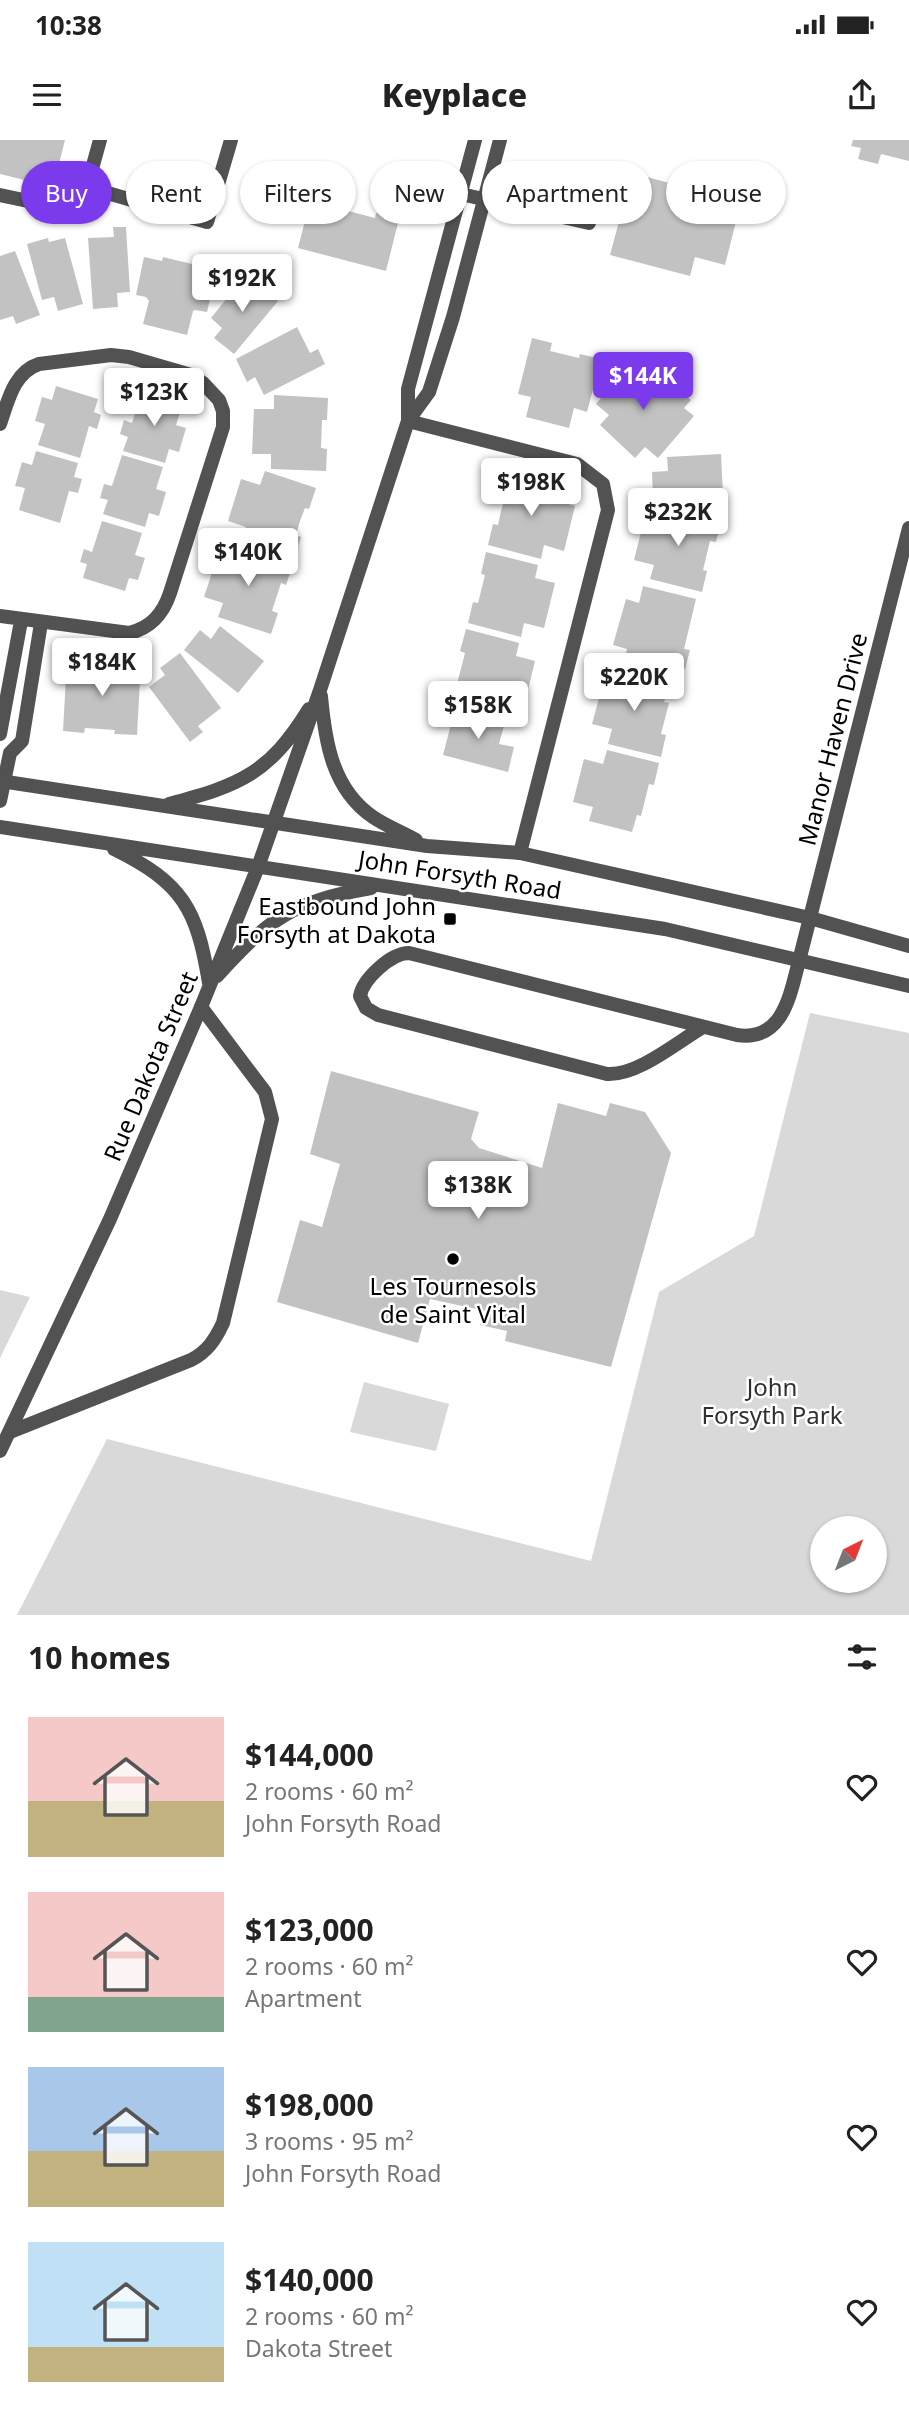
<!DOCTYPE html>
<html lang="en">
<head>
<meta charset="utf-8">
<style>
  body { margin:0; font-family:"Noto Sans",sans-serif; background:#f6f6f6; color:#222; height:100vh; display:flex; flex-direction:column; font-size:26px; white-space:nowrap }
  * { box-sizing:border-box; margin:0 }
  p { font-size:23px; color:#767676 }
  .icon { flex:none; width:38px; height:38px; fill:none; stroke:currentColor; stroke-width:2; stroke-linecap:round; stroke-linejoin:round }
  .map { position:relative; height:1475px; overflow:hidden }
  .panel { display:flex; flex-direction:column; background:#fff; flex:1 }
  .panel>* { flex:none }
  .banner { position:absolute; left:21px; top:21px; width:868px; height:63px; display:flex; gap:14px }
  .needle { width:46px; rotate:42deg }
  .buttons { position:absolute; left:810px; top:1376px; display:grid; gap:14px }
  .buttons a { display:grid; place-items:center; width:77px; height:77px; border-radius:50%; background:#fff; box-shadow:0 2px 5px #0004; font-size:35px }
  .price { position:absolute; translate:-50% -60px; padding:0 16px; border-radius:7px; background:#fff; color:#222; font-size:23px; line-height:46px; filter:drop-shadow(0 2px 4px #0008) }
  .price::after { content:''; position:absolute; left:50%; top:42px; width:21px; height:16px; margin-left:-10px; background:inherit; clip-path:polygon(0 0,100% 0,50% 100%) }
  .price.active { background:#7c3aed; color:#fff }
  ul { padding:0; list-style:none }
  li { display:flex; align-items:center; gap:21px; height:175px; padding:0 28px }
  li span { display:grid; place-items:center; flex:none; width:196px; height:140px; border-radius:0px; color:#555 }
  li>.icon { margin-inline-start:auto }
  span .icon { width:84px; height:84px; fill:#fffc; stroke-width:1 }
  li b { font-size:30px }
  h2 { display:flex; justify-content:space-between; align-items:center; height:84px; padding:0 28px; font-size:30px }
  .pill { padding:0 24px; border-radius:32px; background:#fff; box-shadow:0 2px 5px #0004; font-size:24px; line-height:63px }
  .pill.active { background:#7c3aed; color:#fff }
  .status { display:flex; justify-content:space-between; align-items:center; height:49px; padding:0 35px; background:#fff; direction:ltr }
  .status svg { height:19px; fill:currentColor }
  header { display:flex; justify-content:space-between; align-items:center; height:91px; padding:0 28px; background:#fff; font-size:32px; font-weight:800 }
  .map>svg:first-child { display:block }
</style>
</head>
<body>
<div class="status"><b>10:38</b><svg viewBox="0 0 49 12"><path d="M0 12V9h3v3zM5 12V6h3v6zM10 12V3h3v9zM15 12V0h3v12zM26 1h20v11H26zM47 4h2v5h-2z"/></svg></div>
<header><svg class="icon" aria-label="menu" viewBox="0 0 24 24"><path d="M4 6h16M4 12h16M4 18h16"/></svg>Keyplace<svg class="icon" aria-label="share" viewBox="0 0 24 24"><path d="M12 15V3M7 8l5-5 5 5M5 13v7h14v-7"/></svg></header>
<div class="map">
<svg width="909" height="1475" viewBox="0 0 909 1475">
  <rect width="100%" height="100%" fill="#fff"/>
  <path fill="#d9d9d9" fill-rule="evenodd" d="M810 873 909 893V1475H17L107 1299 591 1421 659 1152 754 1096ZM822 1388H875V1440H822Z
    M0 1150 30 1157 0 1218Z
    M364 1242 449 1264 436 1311 350 1292Z"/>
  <path fill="#c2c2c2" d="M0 0H65L53 47 0 34Z
    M853 0H909V21L881 14 878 24 858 19 861 8 851 6Z
    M632 33 741 62 725 125 695 117 690 136 610 115Z
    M310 61 375 78 376 73 399 79 386 131 298 108Z
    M113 87H126L130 152 117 153 118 167 93 169 88 98 114 97Z
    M48 98 49 102 65 98 83 164 58 171 54 157 42 160 27 104Z
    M15 111 40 175 16 184 13 176 0 180V116Z
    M144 117 162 121 163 117 200 126 199 130 216 134 207 172 195 170 193 171 187 195 143 184 149 161 146 157 136 155Z
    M246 135 278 161 234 214 214 198 222 188 211 178Z
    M297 187 310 213 318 209 325 224 264 255 255 237 247 242 236 219Z
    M532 198 552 203 550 211 579 218 580 214 601 219 587 272 574 268 569 288 526 277 531 257 518 254Z
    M630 223 640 231 644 226 658 237 653 243 669 257 677 248 691 260 684 268 694 276 658 318 645 307 635 318 600 285 609 275 596 264Z
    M56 246 98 259 94 272 101 275 97 289 89 286 80 318 38 305 45 284 35 281 42 257 52 260Z
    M142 251 183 263 176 285 186 288 179 312 169 309 165 323 123 311 128 297 120 294 124 280 132 283Z
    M274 255 328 258 327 280H322L321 308 327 309 326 331 271 329V314H252L254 269H274Z
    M36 311 78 323 74 337 82 339 78 353 69 351 60 383 19 370 25 348 15 346 22 322 32 325Z
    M721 314 723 355 653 359 652 332 668 331 667 317Z
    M122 315 163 327 156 349 166 352 159 376 149 373 145 387 103 374 108 360 100 358 104 344 112 346Z
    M265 331 316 348 309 369 305 368 300 381 296 395 301 397 294 418 242 402 246 387 228 381 241 339 260 345Z
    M506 334 558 347 555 360 575 366 564 411 544 405 541 419 488 405 493 384 498 385 501 371 505 357 501 356Z
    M668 367 721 381 716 402 710 401 703 430 707 431 702 452 650 439 654 425 634 420 645 376 664 381Z
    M102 381 142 393 135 415 145 418 138 440 129 438 125 451 83 438 87 424 80 422 84 409 92 412Z
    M241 407 293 424 286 445 281 443 272 471 278 473 271 494 218 477 223 463 204 457 218 414 237 421Z
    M486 412 538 425 535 438 555 443 544 488 524 483 521 497 468 483 473 462 478 463 485 435 481 434Z
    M643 446 696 459 684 509 690 510 685 529 679 527 676 539 623 526 627 509 613 505 626 459 639 463Z
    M220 486 264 521 238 553 184 510 200 490 211 499Z
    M466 489 519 503 516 516 535 521 524 566 505 561 501 575 457 564 462 545 457 544 465 513 460 511Z
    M180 513 221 568 198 586 203 592 190 602 149 547 165 535 160 528Z
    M81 518 126 520 125 540H140L137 595 114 594 115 590 85 588 84 593 63 591 66 537 80 538Z
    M626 531 669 543 664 562 669 563 661 594 666 595 661 617 608 604 612 589 592 584 604 540 622 545Z
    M455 569 505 582 499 604 514 607 508 632 443 615Z
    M607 610 659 623 654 645 649 644 641 676 637 675 632 692 589 681 593 667 573 662 584 619 603 624Z
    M331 931 479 972 471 999 479 1008 542 1028 558 963 606 976 610 963 645 972 671 1013 611 1227 505 1201 507 1191 480 1185 485 1171 430 1159 418 1203 277 1162 300 1080 322 1087 340 1024 310 1014Z"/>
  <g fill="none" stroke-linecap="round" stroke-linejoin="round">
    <path stroke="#525252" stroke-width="14" d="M87 47 207 82 231 0
      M461 54 589 83
      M0 55 47 65 68 60 87 47 100 0
      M0 284C8 261 14 232 39 224L111 215 129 217 191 235 203 243 219 260 223 271V287L170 453C163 474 151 488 129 493L0 476
      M0 594 21 481
      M0 661 10 613 22 601 41 483
      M703 887C676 903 637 936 607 934L378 875 366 868 360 856C363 839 391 813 409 813L737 895C783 902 790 855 799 821
      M10 1292 191 1220C207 1212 215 1200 223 1183L272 979 265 952 201 867"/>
    <path stroke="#525252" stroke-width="14" d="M408 281 577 324 603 344 608 370 520 713
      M799 821 909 388"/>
    <path stroke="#525252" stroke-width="14" d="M408 281 429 252 453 177 500 0
      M321 556C325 601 332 649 373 677 386 686 402 692 416 700
      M0 641 427 706 520 713 810 778 909 806
      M169 664C240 645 269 634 309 569
      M0 687 665 789 909 846
      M114 709C183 743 197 769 209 843
      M217 836C271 777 292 762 371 748
      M0 1311 110 1079 201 867 258 727 320 550 408 281V249L475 0"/>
  </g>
  <g fill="#000" stroke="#fff" stroke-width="2.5">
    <rect x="443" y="772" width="14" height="14" rx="3.5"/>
    <circle cx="453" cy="1119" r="7"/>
  </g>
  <g text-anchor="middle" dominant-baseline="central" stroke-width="5" stroke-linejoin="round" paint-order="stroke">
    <g font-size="24" fill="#000" stroke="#fff">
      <text transform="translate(832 599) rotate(-76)">Manor Haven Drive</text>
      <text transform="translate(460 734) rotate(9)">John Forsyth Road</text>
      <text transform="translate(150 926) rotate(-67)">Rue Dakota Street</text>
    </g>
    <g font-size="24" fill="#000" stroke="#fff" text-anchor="end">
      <text x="436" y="765">Eastbound John<tspan x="436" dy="28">Forsyth at Dakota</tspan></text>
      <text x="453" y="1145" text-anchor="middle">Les Tournesols<tspan x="453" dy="28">de Saint Vital</tspan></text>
    </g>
    <g font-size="24" fill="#303030" stroke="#fff">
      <text x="772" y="1246">John<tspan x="772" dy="28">Forsyth Park</tspan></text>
    </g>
  </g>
</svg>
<div class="buttons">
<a><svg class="needle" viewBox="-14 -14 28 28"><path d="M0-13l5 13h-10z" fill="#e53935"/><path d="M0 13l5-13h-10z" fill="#767676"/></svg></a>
</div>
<b class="price" style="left:242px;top:174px">$192K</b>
<b class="price active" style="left:643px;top:272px">$144K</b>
<b class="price" style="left:154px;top:288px">$123K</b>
<b class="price" style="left:531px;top:378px">$198K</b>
<b class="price" style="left:678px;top:408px">$232K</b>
<b class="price" style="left:248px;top:448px">$140K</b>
<b class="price" style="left:102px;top:558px">$184K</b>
<b class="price" style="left:634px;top:573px">$220K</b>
<b class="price" style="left:478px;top:601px">$158K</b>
<b class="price" style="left:478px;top:1081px">$138K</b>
<div class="banner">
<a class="pill active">Buy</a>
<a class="pill">Rent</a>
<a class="pill">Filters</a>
<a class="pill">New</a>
<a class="pill">Apartment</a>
<a class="pill">House</a>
</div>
</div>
<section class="panel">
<h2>10 homes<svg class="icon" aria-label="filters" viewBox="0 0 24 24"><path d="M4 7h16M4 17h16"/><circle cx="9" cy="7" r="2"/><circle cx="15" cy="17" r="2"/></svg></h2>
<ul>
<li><span style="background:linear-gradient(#f6c9c9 60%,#c2b280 0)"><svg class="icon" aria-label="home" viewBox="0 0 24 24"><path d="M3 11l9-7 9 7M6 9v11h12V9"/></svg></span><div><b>$144,000</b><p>2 rooms · 60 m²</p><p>John Forsyth Road</p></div><svg class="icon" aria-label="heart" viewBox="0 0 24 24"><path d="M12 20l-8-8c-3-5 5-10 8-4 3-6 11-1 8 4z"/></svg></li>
<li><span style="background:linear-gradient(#f6c9c9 75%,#7fa58c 0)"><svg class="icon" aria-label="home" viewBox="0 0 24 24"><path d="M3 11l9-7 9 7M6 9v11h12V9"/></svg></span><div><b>$123,000</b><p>2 rooms · 60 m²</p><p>Apartment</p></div><svg class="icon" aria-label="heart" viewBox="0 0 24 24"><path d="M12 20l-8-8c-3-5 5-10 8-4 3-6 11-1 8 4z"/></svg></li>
<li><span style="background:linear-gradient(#a9c7e8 60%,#c2b280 0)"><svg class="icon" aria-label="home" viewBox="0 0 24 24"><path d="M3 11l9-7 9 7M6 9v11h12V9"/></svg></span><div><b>$198,000</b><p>3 rooms · 95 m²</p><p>John Forsyth Road</p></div><svg class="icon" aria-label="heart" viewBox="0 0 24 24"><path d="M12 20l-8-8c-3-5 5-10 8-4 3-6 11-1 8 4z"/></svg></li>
<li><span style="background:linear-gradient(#bfe0f5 75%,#c2b280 0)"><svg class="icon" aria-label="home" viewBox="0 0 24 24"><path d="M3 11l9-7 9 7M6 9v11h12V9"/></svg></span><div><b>$140,000</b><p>2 rooms · 60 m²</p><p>Dakota Street</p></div><svg class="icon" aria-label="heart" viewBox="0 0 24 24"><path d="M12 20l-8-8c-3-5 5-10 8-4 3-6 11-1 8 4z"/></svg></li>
</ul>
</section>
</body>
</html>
